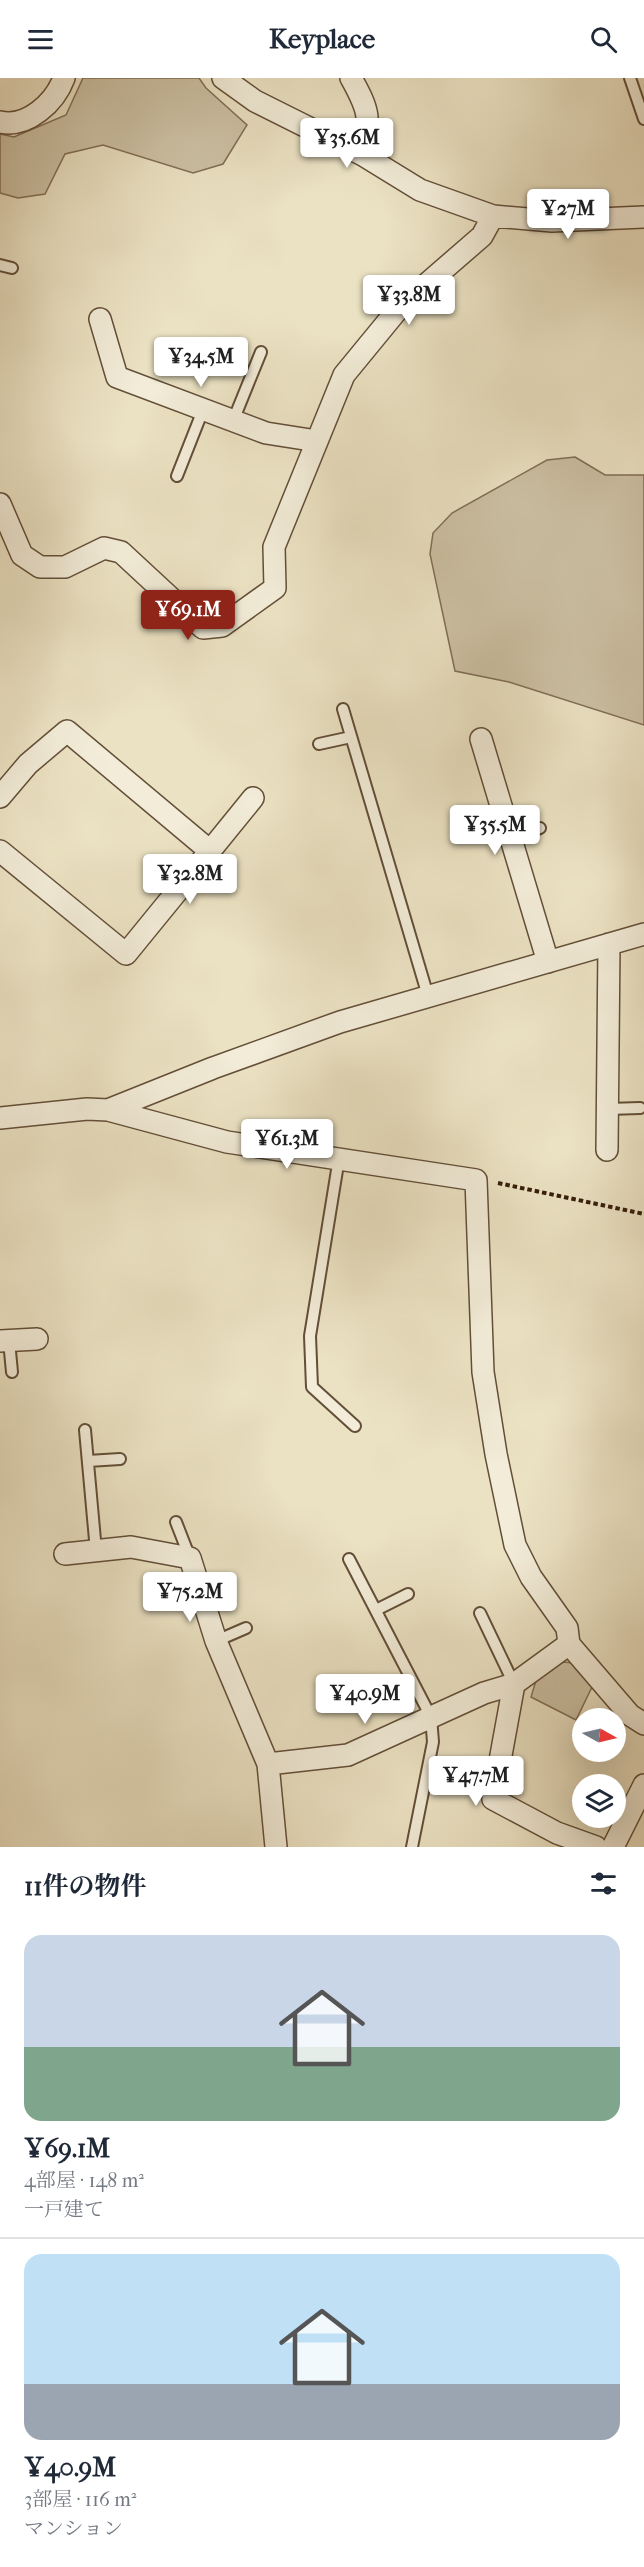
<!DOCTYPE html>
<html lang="ja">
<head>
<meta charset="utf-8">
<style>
  body { margin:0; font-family:"IM FELL French Canon","Noto Serif JP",serif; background:#f6f6f7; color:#1f2937; height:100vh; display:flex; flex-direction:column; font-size:22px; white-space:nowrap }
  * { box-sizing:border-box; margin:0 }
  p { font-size:20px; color:#747a83 }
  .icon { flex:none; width:33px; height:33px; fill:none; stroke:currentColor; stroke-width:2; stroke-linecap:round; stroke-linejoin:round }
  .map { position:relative; height:1769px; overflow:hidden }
  .sheet { display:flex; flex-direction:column; background:#fff; flex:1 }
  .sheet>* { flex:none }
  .needle { width:39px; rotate:98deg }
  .fabs { position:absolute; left:572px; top:1630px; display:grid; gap:12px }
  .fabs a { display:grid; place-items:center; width:54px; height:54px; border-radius:50%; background:#fff; box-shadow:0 6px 24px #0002; font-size:30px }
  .price { position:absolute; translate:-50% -51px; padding:0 14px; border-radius:6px; background:#fff; color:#222; font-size:20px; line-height:39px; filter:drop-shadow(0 2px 3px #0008) }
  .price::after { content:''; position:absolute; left:50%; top:36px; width:18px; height:14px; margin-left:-9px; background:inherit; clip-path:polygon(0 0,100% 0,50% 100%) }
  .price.active { background:#8f2418; color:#fff }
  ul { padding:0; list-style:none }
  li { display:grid; align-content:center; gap:12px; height:318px; padding:0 24px }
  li+li { border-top:2px solid #e0e1e3 }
  li span { display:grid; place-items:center; height:186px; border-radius:18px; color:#555 }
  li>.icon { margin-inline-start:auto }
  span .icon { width:108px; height:108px; fill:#fffc; stroke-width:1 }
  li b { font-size:26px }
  h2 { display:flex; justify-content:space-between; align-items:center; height:72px; padding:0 24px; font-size:26px }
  header { display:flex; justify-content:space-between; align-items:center; height:78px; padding:0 24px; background:#fff; font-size:27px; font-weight:700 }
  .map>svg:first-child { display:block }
</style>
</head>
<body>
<header><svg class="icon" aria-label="menu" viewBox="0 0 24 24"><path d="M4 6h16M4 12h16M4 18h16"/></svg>Keyplace<svg class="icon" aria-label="search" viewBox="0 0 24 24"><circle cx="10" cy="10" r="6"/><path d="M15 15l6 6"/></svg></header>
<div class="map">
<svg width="644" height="1769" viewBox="0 0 644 1769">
  <rect width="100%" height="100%" fill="#ebe2c3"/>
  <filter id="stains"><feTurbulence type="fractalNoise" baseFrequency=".00333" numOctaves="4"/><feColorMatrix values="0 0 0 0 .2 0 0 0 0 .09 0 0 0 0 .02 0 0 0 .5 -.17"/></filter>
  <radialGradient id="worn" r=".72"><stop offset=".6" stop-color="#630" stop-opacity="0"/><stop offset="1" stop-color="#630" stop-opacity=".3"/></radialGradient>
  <path fill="#ccc1a4" stroke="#816f57" stroke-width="1.5" d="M83 0H199L206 10 247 47 223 86 193 95 103 67 65 76 45 116 18 120 0 115V56L14 59 66 37Z
    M575 379 605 397H644V647L509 604 455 593 430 476 433 455 452 435 547 382Z
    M563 1584 574 1585 592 1609 576 1642 531 1619 537 1599Z"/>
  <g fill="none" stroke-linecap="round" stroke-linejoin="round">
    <g stroke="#634e38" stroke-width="14">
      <path id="lane" d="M630 0 644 41
        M0 187 12 190
        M233 343 261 274
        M177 398 203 332
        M343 631 428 918
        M319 666 351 659
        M510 760 540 750
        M608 1031 640 1030
        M339 1080 310 1258 312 1309 355 1348
        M9 1263 12 1294
        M85 1352 96 1473
        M88 1383 120 1381
        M176 1444 190 1480
        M349 1481 431 1639 433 1664 412 1769
        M376 1532 408 1516
        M480 1535 514 1606
        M216 1563 246 1550"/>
    </g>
    <g stroke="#634e38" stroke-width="24">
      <path id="street" d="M223 0 255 23 363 77 420 112 493 138 552 143 644 139
        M351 0C370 34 370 39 363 77
        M0 44C28 50 55 24 64 0
        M100 241 117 299 266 355 317 363
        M0 426 22 477 40 489H65L104 470 121 474 203 550 222 548 275 510 274 469 344 297 399 230 482 158 493 138
        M481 661 548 884
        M0 719 28 686 67 653 210 773 126 876 0 773
        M210 773 253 720
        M108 1032 213 990 340 944 644 856
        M0 1040 87 1031 108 1032 227 1064 476 1102 483 1294 496 1376 515 1467 531 1499 567 1550 569 1566 630 1637 644 1646
        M607 1072 609 866
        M0 1263 37 1261
        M65 1476 131 1469 190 1480 216 1563 268 1686
        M514 1606 493 1721 557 1755 596 1769
        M276 1769 268 1686 348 1677 484 1615 514 1606 569 1566
        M613 1769 644 1707"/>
    </g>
    <path stroke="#361d0a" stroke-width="4" stroke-dasharray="4.5 3" stroke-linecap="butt" d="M498 1105 644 1136"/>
    <use href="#lane" stroke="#f2ecd8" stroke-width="10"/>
    <use href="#street" stroke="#f2ecd8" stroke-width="21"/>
  </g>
  <rect width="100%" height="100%" filter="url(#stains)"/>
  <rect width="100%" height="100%" fill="url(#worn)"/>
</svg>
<div class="fabs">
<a><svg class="needle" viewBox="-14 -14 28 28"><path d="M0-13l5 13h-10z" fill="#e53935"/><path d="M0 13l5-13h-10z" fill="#747a83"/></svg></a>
<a><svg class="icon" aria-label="layers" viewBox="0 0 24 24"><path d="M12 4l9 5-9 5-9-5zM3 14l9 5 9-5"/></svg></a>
</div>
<b class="price" style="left:347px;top:91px">¥35.6M</b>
<b class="price" style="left:568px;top:162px">¥27M</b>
<b class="price" style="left:409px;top:248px">¥33.8M</b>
<b class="price" style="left:201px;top:310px">¥34.5M</b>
<b class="price active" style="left:188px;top:563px">¥69.1M</b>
<b class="price" style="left:495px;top:778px">¥35.5M</b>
<b class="price" style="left:190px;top:827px">¥32.8M</b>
<b class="price" style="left:287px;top:1092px">¥61.3M</b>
<b class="price" style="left:190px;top:1545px">¥75.2M</b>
<b class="price" style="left:365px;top:1647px">¥40.9M</b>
<b class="price" style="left:476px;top:1729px">¥47.7M</b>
</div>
<section class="sheet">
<h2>11件の物件<svg class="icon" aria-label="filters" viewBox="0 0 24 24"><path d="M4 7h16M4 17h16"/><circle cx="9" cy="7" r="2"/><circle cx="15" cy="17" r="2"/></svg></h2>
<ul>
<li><span style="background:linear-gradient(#c9d6e8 60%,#7fa58c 0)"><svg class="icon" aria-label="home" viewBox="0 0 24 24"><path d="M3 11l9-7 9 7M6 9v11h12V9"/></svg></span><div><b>¥69.1M</b><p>4部屋 · 148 m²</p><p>一戸建て</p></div></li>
<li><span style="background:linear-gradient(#bfe0f5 70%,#9aa5b1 0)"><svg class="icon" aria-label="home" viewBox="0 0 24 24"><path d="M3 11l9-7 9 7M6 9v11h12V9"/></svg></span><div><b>¥40.9M</b><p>3部屋 · 116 m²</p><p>マンション</p></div></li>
</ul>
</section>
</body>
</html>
